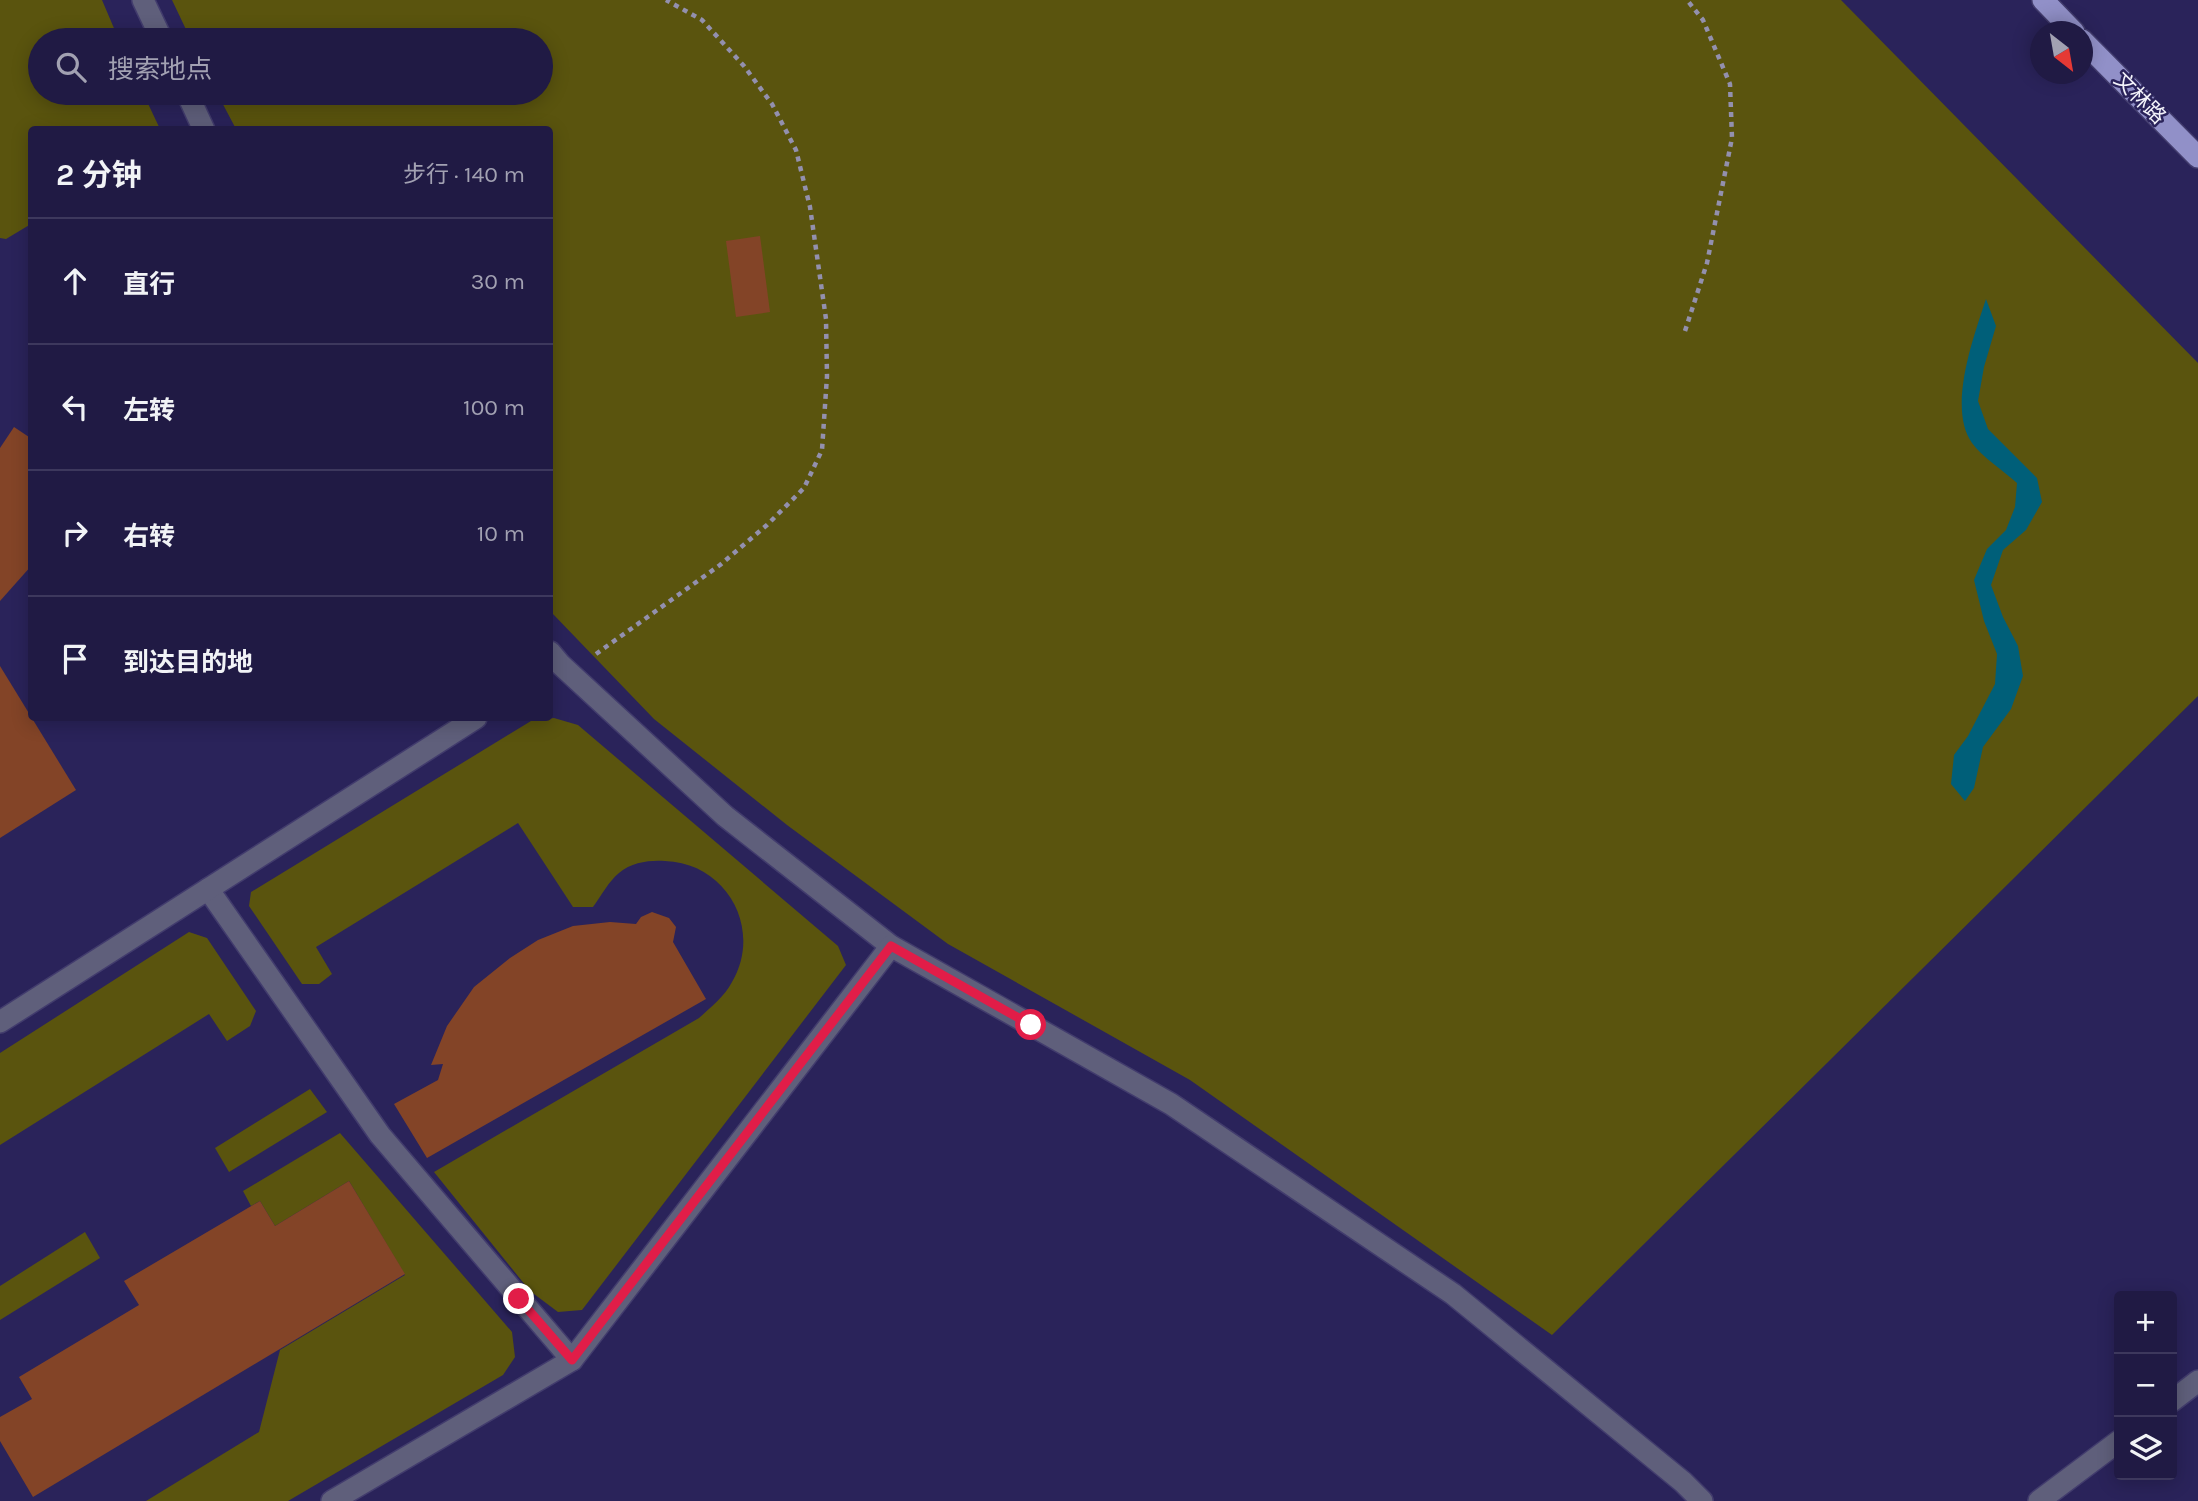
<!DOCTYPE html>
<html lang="zh">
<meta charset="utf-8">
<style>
:root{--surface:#201a44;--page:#28234b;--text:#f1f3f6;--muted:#a2a1b2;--line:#3d385d}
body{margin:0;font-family:Karla,"Noto Sans SC",sans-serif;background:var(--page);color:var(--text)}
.controls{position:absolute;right:21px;bottom:21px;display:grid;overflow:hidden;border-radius:7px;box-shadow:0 4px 18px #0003}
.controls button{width:63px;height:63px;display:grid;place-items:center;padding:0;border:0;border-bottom:2px solid var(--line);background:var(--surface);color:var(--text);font:35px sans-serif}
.compass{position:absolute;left:2030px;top:21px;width:63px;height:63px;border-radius:50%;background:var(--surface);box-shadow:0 4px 18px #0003;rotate:149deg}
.stop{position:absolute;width:21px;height:21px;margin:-16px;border:5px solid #e11d48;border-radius:50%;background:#fff}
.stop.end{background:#e11d48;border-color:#fff;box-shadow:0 2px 7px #0008}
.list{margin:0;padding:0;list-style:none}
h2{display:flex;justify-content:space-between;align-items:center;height:91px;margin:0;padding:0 28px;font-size:30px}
h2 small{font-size:23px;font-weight:400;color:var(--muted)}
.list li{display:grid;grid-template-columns:46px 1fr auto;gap:21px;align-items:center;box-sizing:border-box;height:126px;padding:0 28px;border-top:2px solid var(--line)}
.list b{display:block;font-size:26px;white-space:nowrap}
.list em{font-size:23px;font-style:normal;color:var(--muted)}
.icon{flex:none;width:38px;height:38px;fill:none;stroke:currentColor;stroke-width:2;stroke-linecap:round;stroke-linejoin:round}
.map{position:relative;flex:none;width:2198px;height:1501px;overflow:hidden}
.search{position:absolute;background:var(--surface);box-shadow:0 4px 18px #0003;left:28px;top:28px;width:525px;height:77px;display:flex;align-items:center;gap:18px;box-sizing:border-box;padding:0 24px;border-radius:38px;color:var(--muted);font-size:26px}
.panel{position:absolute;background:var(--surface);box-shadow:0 4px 18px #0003;left:28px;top:126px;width:525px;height:595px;border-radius:7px}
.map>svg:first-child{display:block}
.green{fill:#5a540e}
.water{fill:#005f79}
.building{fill:#834427}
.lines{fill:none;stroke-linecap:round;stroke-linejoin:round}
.minor-casing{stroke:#423c6d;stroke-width:24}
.major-casing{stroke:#423c6d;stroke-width:24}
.path{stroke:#9390ae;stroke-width:4.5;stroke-dasharray:5 5;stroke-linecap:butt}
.minor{stroke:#5f5f7b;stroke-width:21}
.major{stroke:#9190c8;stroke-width:21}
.route{stroke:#e11d48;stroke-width:9}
.labels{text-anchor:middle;stroke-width:5;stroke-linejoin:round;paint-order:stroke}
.street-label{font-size:21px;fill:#f4f4fb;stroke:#2a235a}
</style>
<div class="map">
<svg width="2198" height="1501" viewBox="0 0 2198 1501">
<rect width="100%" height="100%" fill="#2a235a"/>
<g class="green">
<path d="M0,0h102l17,40h-79v53h103l17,36 -128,1 -1,94 -25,15 -6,-1z"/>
<path d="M172,0h1669l357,363v333l-646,639 -362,-255 -242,-136 -161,-119 -133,-106 -102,-106 -2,-3v-480l-314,-1 -19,-36h324v-53h-350z"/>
<path d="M554,718l24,7 260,221 8,19 -264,345 -24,2 -28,-21 -96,-119 265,-154c12,-11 25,-21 33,-36 31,-53 -5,-119 -67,-121 -15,-1 -33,1 -46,12 -10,8 -18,23 -26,34h-20l-55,-84 -202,124 16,27 -13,10h-17l-53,-78 2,-14 280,-171z"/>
<path d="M189,932l18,6 49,73 -6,15 -23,15 -18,-27 -209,131v-92z"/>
<path d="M310,1089l17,23 -98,60 -14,-24z"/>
<path d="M340,1133l172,199 3,25 -12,18 -215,126h-142l113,-69 21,-82 125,-75 -56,-94 -74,45 -15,-25 -9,5 -8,-15z"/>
<path d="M85,1232l15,26 -100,62v-34z"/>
</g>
<path class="water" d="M1986,299l10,27 -12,41 -6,34 10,28 49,49 5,24 -16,28 -23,20 -12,35 12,32 15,29 5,30 -12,33 -28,38 -9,41 -9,13 -14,-17 3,-29 14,-19 27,-52 2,-30 -13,-33 -10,-41 13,-31 19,-19 9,-23 2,-24c-13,-12 -35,-26 -45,-40 -25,-35 2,-107 14,-144z"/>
<g class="building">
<path d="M760,236l10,76 -34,5 -10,-76z"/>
<path d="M14,427l18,12v126l-32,36v-153z"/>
<path d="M0,666l76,124 -76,48z"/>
<path d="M652,912l17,6 7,9 -3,15 33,57 -279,159 -33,-54 44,-24 5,-16 -12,1 16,-39 27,-39 36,-29 28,-18 35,-14 37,-4 26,2 5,-7z"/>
<path d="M349,1181l56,93 -372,223 -33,-56v-24l32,-18 -13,-22 120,-72 -15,-24 136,-80 15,25z"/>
</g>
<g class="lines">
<defs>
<g id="minor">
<path d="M143,0l19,40"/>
<path d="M187,93l17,37"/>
<path d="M550,652l10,12 165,152 166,130 280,158 282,190 230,188 19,19"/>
<path d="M208,889l172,246 192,225"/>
<path d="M0,1022l476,-304"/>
<path d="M2172,1401l26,-20"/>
<path d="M332,1501l240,-141 319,-414"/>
<path d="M2039,1501l80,-60"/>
</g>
<g id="major">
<path d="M2043,0l31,32"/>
<path d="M2082,40l116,117"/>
</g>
</defs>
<use href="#minor" class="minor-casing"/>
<use href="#major" class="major-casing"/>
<g class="path">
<path d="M1685,331l22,-68 25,-125 -2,-54 -27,-64 -16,-20"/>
<path d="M596,654l124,-89 47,-40 37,-37 18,-38 5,-74 -1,-57 -16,-112 -14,-57 -24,-46 -28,-38 -42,-46 -36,-20"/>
</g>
<use href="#minor" class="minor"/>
<use href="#major" class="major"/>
</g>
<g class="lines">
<path class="route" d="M519,1299l53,61 319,-414 140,79"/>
</g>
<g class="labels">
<g class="street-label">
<text transform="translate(2140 98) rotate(45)" y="7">文林路</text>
</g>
</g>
</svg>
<div class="controls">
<button>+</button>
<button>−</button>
<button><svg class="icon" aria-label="layers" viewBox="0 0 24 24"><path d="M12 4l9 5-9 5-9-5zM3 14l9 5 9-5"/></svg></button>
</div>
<svg class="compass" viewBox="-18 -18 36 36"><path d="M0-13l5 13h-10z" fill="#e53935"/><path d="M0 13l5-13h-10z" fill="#a2a1b2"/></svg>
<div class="stop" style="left:1031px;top:1025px"></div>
<div class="stop end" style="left:519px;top:1299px"></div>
<div class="search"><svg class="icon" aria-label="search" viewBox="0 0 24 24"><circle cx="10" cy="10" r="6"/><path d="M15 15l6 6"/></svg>搜索地点</div>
<section class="panel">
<h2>2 分钟<small>步行 · 140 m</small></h2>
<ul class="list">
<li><svg class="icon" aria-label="ahead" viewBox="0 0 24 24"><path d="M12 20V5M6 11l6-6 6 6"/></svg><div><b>直行</b></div><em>30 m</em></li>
<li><svg class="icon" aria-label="left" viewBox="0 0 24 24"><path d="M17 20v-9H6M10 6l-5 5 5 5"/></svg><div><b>左转</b></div><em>100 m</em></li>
<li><svg class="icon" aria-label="right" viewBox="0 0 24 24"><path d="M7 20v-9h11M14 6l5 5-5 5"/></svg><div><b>右转</b></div><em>10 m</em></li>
<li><svg class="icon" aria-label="arrive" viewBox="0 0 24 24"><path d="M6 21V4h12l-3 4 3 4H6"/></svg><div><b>到达目的地</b></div></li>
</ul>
</section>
</div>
